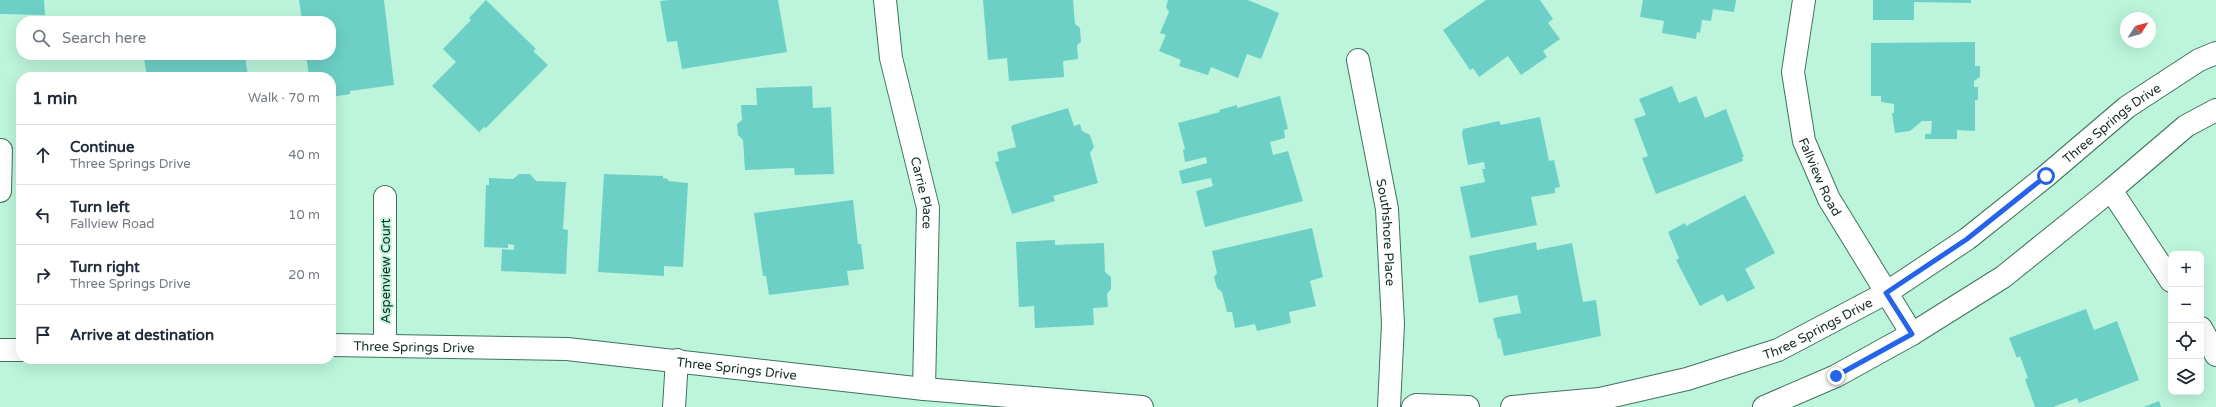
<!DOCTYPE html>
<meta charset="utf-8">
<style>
:root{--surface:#fff;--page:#f6f6f7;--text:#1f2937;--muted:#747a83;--line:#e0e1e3}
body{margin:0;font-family:"Varela Round",sans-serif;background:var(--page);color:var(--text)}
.controls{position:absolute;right:12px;bottom:12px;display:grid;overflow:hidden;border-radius:8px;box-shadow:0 4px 16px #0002}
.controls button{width:36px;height:36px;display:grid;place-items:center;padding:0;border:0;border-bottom:1px solid var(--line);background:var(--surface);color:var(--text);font:20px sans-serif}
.compass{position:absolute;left:2120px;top:12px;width:36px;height:36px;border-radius:50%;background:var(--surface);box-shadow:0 4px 16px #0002;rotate:54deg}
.stop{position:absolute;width:12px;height:12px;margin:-9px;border:3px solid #2563eb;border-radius:50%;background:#fff}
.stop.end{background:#2563eb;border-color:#fff;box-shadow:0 1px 4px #0008}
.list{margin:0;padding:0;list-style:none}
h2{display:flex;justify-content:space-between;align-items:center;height:52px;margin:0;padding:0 16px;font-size:17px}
h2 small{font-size:13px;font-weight:400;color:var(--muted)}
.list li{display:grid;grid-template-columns:26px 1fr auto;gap:12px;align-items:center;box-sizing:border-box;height:60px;padding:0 16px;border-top:1px solid var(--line)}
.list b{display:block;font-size:15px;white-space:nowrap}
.list p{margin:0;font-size:13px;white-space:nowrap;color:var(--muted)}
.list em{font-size:13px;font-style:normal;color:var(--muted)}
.icon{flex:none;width:22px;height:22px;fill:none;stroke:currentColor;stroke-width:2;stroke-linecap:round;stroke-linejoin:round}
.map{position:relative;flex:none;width:2216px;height:407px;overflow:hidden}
.search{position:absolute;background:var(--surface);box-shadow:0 4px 16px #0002;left:16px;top:16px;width:320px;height:44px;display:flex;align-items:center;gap:10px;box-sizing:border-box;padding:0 14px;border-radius:16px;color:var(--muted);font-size:15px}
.panel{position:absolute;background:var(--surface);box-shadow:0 4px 16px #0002;left:16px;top:72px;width:320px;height:292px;border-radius:16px}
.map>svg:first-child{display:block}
.building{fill:#6dd0c6}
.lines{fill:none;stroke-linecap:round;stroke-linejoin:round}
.minor-casing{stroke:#3e735e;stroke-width:24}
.minor{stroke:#fff;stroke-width:22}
.route{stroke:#2563eb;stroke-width:5}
.labels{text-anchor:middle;stroke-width:4;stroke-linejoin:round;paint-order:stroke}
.street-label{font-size:13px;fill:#152c23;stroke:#bcf5dc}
</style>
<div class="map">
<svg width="2216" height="407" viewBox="0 0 2216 407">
<rect width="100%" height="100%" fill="#bcf5dc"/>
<g class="building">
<path d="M0,0h44l1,15 -45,-1z"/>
<path d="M299,0h85l10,85 -44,6v3l-19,3v-20h-22l-3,-22h25v-34h-29z"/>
<path d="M486,0l50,49 -3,2 15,14 -62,63 -2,-1 -5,5 -47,-46 24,-24 -13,-13 28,-29 -2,-2z"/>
<path d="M669,0h109l9,52 -105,17 -5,-28 -10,1 -7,-41z"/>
<path d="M983,0h90l2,24 5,4 1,14 -4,3 1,14 -15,2 1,16 -55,4 -2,-23 -19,2z"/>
<path d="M1168,0h80l31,13 -18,46 -14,-5 -9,24 -27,-11 -3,8 -29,-9 2,-6 -22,-9 7,-16 -6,-2 9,-21 -3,-5z"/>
<path d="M1486,0h54l13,19 -5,4 12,16 -17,12 4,6 -26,18 -13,-19 -29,21 -6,-9 -3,2 -27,-40z"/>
<path d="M1643,0h93l-2,12 -21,-3 -2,12 -9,-1 -2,13 -3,-1 -1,7 -34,-6 2,-12 -24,-4z"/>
<path d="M1873,0h98v3l-57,-1v18h-41z"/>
<path d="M1975,42v24h5v11l-6,4v6h4v13h-3v31l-18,-1v9h-32v-5h6l1,-13h-10l-12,10 -15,2 -3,-20h2v-9l-13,-2v-6h-10v-53z"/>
<path d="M162,55h83l3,22h-101l-3,-19z"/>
<path d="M812,86l1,22 18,-1 3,67 -39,1 -1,-7 -49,2 -2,-30 -5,-5 -1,-11 5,-4 -1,-15h16l-1,-17z"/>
<path d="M1672,86l7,17 17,-7 9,22 21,-9 18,48h-2l1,4 -87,33 -14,-36 6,-2 -14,-37 12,-4 -7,-16z"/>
<path d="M1280,96l8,33 -4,1 1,8 -15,4 3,13 15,-4 15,50 -98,26 -9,-36 17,-5 -2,-8 -29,6 -3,-13 28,-8 -1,-6 -21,5 -2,-12 2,-1 -7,-26 42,-11 -1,-2 18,-5v3z"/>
<path d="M1068,108l6,18 6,-2 2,7 8,4 4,12 -4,6 8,30 -45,13 2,5 -43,13 -17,-52 4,-1 -2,-9 19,-5 -5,-20 2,-2z"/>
<path d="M1540,117l9,44 5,-1 6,27 -5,1v5l-24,4 6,28 -66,13 -11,-51 25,-5 -3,-13h3l-1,-7 -16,3 -6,-31 1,-5 36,-8 2,4z"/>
<path d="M519,174h11l6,7 30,1 -3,47 5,1 -2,44 -65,-3 1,-22 12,1v-5l-6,-1v4l-24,-1 2,-62h3v-7l24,1z"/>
<path d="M604,174l59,2v2l5,1v2l20,2 -5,84 -19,-1v10l-66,-4z"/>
<path d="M1745,195l30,58 -30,16 10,19 -28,14 -4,-8 -23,12 -24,-46 3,-2 -11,-26 17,-9 1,3z"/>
<path d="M853,200l5,44h3l3,25 -17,2 2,14 -80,10 -3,-19h-3l-9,-63z"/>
<path d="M1312,228l11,49 -13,4 6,25 -27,6 2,11 -34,8 -2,-7 -20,4 -3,-16h-5l-5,-20 -5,-4 -3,-11 3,-4 -5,-22z"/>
<path d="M1055,240v5l49,-2 1,29 6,5v12l-4,5 1,13 -15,1 1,17 -59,3 -1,-22 -15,1 -3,-65z"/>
<path d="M1536,242l1,8 35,-7 11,59 13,-2 5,36 -97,20 -4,-18 -2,1 -5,-21 28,-5 -4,-18 -38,8 -10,-47z"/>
<path d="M2086,309l8,21 23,-9 22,59 -60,23 -2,-5 -24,9h-18l-10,-28 3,-1 -8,-22 -3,2 -8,-20z"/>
<path d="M2159,401l2,6h-17z"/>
</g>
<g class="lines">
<defs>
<g id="minor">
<path id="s1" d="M885,0l6,58 37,150 -4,181"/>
<path id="s2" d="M1804,0l-11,72 11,69 25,58 83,135"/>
<path id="s3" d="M1358,60l29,149 6,115 -4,83"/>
<path d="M2111,190l60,91"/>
<path d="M0,191l1,-41"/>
<path d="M385,197v148"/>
<path d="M2201,328l15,27"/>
<path id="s4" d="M331,345l236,4 357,40 218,18"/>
<path d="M0,350h21"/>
<path d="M674,407l3,-47"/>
<path d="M1413,407l3,-2 52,2"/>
<path id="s5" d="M1512,407l88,-8 87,-20 91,-29 108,-57 81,-54 79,-63 81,-69 72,-47 17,-7"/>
<path d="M1764,407l72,-31 76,-42 91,-57 108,-87 75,-64 30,-16"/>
</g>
</defs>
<use href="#minor" class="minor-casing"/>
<use href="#minor" class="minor"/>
</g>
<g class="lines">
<path class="route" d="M1836,376l76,-42 -26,-41 81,-54 79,-63"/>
</g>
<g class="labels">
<g class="street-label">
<text dy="5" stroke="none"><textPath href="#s5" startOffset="678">Three Springs Drive</textPath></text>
<text dy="5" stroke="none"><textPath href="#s2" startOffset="182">Fallview Road</textPath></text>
<text dy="5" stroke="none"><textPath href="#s1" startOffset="197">Carrie Place</textPath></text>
<text dy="5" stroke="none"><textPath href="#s3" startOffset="175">Southshore Place</textPath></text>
<text transform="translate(385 271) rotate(-90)" y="5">Aspenview Court</text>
<text dy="5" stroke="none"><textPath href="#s5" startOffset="318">Three Springs Drive</textPath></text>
<text dy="5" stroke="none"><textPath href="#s4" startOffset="83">Three Springs Drive</textPath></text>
<text dy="5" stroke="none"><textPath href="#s4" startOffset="407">Three Springs Drive</textPath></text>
</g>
</g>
</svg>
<div class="controls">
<button>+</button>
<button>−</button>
<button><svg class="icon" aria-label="locate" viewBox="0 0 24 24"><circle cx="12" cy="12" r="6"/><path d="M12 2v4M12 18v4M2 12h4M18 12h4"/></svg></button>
<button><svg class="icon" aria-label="layers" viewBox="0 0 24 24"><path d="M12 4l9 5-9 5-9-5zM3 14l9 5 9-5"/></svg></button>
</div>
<svg class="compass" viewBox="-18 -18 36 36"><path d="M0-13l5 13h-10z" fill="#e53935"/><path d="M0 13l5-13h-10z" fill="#747a83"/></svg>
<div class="stop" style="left:2046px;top:176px"></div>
<div class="stop end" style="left:1836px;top:376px"></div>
<div class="search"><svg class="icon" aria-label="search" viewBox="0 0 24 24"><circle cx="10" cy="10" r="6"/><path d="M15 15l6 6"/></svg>Search here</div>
<section class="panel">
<h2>1 min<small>Walk · 70 m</small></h2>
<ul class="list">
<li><svg class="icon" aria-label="ahead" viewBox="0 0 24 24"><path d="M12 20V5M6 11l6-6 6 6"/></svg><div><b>Continue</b><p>Three Springs Drive</p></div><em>40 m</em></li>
<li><svg class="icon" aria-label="left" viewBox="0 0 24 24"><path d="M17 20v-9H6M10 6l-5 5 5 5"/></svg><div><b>Turn left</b><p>Fallview Road</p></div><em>10 m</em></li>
<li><svg class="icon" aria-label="right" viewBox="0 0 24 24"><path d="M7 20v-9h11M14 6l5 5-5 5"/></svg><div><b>Turn right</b><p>Three Springs Drive</p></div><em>20 m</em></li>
<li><svg class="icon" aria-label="arrive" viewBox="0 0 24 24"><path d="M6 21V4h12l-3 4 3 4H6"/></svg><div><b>Arrive at destination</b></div></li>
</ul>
</section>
</div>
